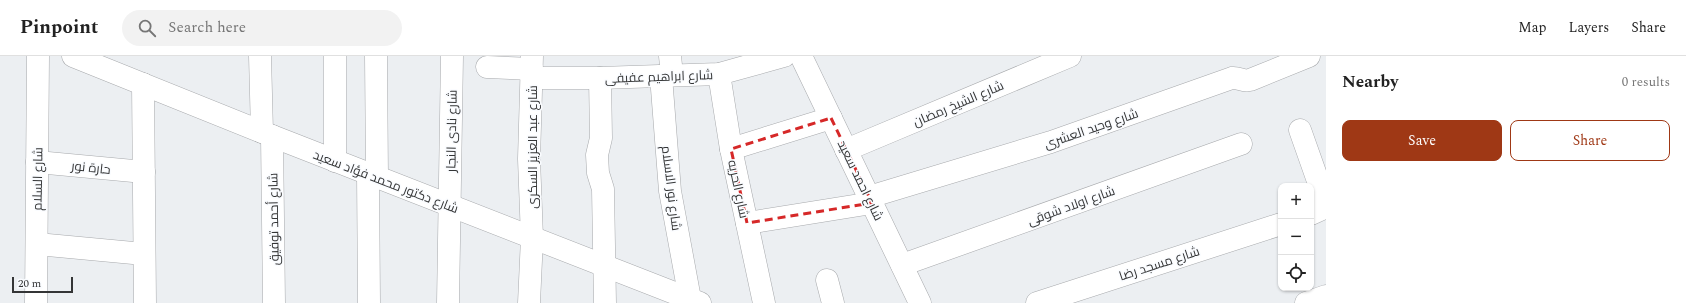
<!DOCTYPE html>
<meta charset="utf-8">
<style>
:root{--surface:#fff;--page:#f2f2f2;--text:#222;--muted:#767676;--line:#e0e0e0;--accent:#9f3815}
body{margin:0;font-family:Spectral,Cairo,serif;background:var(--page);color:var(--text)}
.controls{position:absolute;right:12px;bottom:12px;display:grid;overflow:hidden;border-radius:8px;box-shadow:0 1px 3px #0004}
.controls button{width:36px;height:36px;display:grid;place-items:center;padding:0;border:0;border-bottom:1px solid var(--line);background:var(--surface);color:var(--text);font:20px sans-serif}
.scale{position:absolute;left:12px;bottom:10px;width:61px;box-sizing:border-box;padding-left:4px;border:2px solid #343536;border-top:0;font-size:11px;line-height:14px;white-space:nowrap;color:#343536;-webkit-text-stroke:3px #fafcff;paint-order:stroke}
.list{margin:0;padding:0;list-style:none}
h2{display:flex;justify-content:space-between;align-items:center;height:52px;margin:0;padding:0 16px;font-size:17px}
h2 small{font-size:13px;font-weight:400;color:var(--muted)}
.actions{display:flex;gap:8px;padding:12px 16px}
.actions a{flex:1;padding:9px 0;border:1px solid var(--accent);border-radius:8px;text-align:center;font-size:14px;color:var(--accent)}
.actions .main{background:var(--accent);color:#fff}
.icon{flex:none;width:22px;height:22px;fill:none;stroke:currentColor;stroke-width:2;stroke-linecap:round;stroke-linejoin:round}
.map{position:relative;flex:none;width:1326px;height:247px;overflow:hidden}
header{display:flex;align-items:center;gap:24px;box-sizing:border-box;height:56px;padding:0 20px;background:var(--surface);border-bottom:1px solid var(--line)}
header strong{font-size:19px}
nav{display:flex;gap:22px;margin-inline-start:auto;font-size:14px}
.search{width:280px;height:36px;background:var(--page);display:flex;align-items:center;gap:10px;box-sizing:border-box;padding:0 14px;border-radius:22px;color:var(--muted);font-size:15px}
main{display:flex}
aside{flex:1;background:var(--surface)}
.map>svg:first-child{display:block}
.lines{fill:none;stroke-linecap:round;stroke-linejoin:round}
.minor-casing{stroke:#a7a9ac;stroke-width:23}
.minor{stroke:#fff;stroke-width:22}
.marked{fill:none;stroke:#d62828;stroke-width:3;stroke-dasharray:8 5;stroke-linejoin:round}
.labels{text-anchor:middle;stroke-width:3;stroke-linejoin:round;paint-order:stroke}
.street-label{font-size:13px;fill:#343536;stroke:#fafcff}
</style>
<header>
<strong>Pinpoint</strong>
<div class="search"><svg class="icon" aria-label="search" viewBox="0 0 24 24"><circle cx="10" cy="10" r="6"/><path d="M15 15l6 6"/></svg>Search here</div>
<nav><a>Map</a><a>Layers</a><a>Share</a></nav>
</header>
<main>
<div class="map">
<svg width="1326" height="247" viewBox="0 0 1326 247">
<rect width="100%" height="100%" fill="#eceff2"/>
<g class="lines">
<defs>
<g id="minor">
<path d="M73,0l199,80 428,167"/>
<path d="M260,0l2,76"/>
<path d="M335,0v105"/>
<path d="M376,0l1,121"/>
<path d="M670,0l2,19"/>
<path d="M801,0l119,247"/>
<path d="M487,11l45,2"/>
<path d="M719,18l12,75 33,154"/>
<path d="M661,20l9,115 20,108"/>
<path d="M532,22h68l119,-4 65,-18"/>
<path d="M600,22l1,60 -4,17 1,18 5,16 2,114"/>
<path d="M143,28l2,219"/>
<path d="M1300,74l24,68 -2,11 -11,5"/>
<path d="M272,80l2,167"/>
<path d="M731,93l100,-31"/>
<path d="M846,94l224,-94"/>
<path d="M37,106l107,10"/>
<path d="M368,117l1,130"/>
<path d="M869,141l182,-55 181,-64c7,-1 11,4 18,2l59,-24"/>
<path d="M747,167l125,-20"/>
<path d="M37,188l107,10"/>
<path d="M902,209l339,-121"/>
<path d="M827,224l6,23"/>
<path d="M36,247l2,-247"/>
<path d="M448,247l4,-247"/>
<path d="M529,247l3,-65 -3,-79 3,-103"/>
<path d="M1037,247l244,-79"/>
<path d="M1306,247l20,-7"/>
</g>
</defs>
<use href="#minor" class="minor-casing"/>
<use href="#minor" class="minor"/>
</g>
<path class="marked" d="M831,62l41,85 -125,20 -16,-74z"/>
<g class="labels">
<g class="street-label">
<text transform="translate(659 20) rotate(-2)" y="5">شارع ابراهيم عفيفى</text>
<text transform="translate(958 47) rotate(-23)" y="5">شارع الشيخ رمضان</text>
<text transform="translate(1091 72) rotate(-19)" y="5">شارع وحيد العشرى</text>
<text transform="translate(451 75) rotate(-89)" y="5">شارع نادى النجار</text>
<text transform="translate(532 91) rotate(-90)" y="5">شارع عبد العزيز السكرى</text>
<text transform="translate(91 111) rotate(6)" y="5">حارة نور</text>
<text transform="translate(37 123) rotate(-89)" y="5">شارع السلام</text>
<text transform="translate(861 124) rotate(64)" y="5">شارع احمد سعيد</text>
<text transform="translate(386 125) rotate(21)" y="5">شارع دكتور محمد فؤاد سعيد</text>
<text transform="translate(672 132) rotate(83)" y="5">شارع نور الاسلام</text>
<text transform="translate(739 133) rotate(78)" y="5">شارع الحريه</text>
<text transform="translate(1071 149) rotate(-20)" y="5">شارع اولاد شوقى</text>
<text transform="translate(273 163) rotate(-91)" y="5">شارع أحمد توفيق</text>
<text transform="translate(1159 207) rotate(-18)" y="5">شارع مسجد رضا</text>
</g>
</g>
</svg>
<div class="controls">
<button>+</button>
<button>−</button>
<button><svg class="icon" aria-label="locate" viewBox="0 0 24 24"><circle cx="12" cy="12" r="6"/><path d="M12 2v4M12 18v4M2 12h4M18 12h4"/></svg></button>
</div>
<div class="scale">20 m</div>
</div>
<aside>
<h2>Nearby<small>0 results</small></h2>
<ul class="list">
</ul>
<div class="actions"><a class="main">Save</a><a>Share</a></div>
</aside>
</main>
